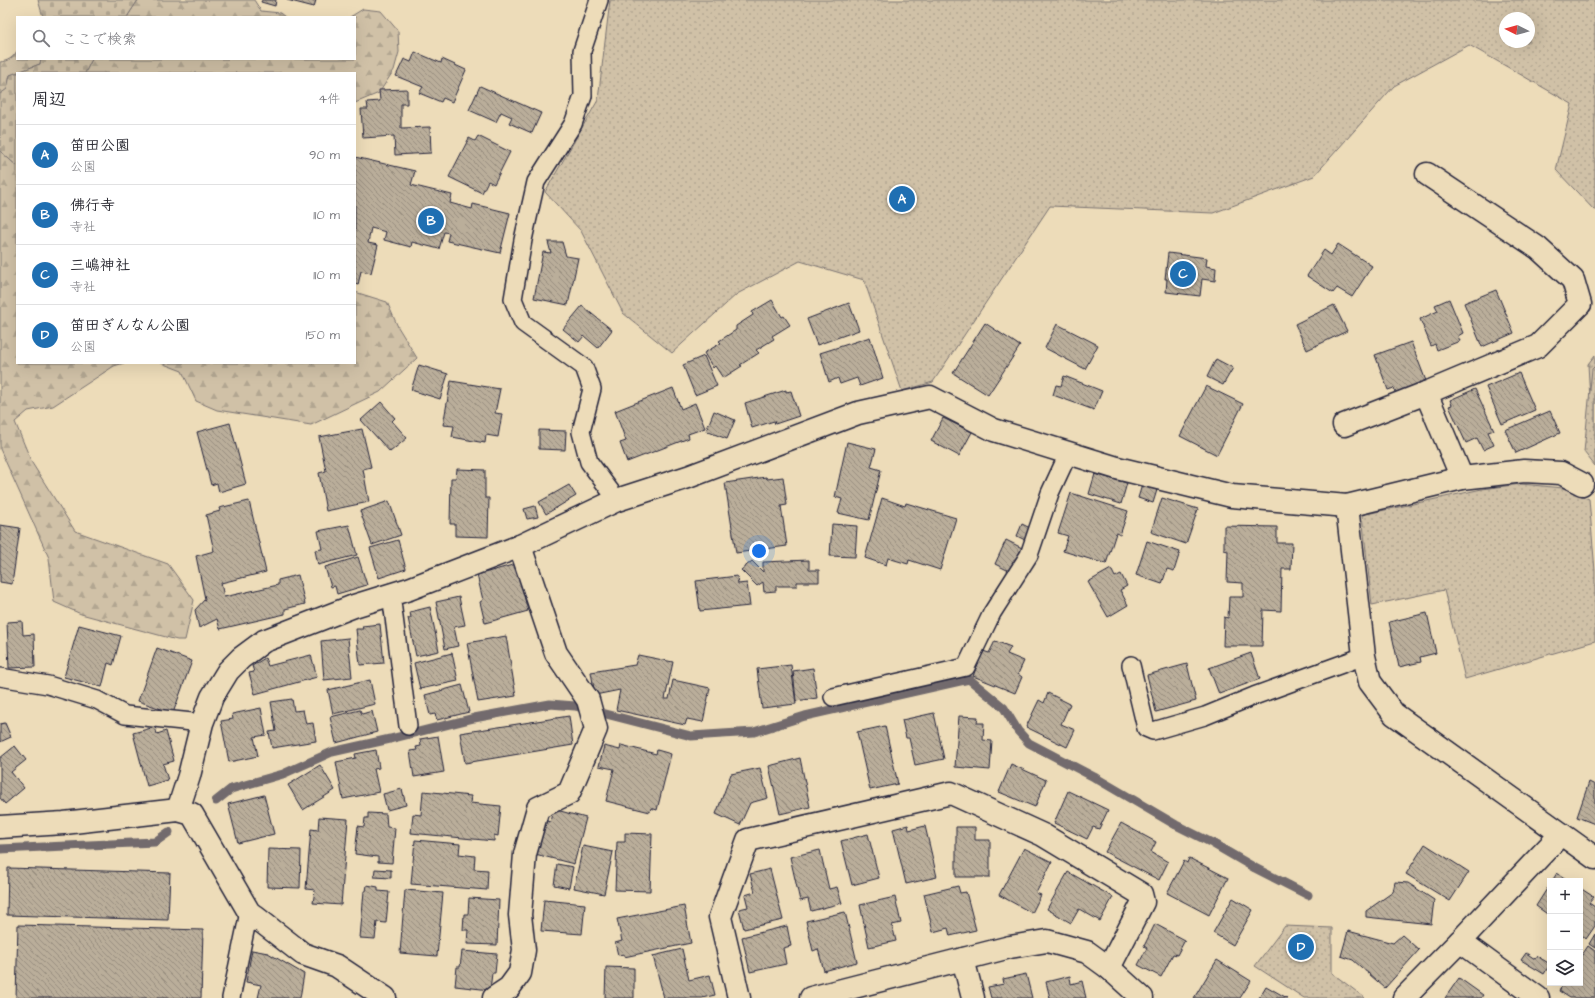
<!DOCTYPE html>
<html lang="ja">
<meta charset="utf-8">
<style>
:root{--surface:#fff;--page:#f7f7f7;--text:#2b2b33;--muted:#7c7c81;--line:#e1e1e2;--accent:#1f6fb2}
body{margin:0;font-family:"Architects Daughter","Klee One",sans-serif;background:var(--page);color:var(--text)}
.controls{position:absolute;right:12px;bottom:12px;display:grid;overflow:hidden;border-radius:0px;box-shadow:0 4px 16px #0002}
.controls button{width:36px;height:36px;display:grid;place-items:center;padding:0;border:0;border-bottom:1px solid var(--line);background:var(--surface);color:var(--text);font:20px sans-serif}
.compass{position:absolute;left:1499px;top:12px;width:36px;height:36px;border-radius:50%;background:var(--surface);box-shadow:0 4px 16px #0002;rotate:276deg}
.you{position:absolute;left:759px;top:551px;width:14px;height:14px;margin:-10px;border:3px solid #fff;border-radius:50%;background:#1a73e8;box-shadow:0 0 0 6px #1a73e833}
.badge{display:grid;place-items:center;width:26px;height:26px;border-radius:50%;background:var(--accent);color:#fff;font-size:13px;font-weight:700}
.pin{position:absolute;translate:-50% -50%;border:2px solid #fff;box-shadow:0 1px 4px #0006}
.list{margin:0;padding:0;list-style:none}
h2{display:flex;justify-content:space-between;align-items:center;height:52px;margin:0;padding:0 16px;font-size:17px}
h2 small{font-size:13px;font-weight:400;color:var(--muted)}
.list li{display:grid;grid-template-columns:26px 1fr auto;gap:12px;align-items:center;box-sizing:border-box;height:60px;padding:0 16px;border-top:1px solid var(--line)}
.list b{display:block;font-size:15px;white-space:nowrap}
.list p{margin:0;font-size:13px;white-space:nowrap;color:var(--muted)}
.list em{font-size:13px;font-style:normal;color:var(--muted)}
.icon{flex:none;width:22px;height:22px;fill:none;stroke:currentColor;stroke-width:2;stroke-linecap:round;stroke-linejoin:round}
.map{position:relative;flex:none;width:1595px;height:998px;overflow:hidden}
.search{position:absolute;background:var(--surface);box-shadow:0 4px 16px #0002;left:16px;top:16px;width:340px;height:44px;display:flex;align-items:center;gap:10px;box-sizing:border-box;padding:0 14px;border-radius:0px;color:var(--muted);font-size:15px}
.panel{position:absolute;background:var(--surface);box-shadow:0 4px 16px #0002;left:16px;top:72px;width:340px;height:292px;border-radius:0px}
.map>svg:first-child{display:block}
.forest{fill:url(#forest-firs);stroke:#797271}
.cemetery{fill:url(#cemetery-stones);stroke:#797271}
.park{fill:url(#park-dots);stroke:#797271;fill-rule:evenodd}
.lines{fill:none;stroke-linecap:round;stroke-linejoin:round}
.stream{stroke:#726b6d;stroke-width:9}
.building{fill:url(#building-back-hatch);stroke:#22223b}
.service-casing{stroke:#22223b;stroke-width:20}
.minor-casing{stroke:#22223b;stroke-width:25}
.tertiary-casing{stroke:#22223b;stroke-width:25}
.service{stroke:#eddcb9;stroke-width:17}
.minor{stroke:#eddcb9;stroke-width:22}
.tertiary{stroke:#eddcb9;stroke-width:22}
</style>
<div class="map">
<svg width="1595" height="998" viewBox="0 0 1595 998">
<defs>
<pattern id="forest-firs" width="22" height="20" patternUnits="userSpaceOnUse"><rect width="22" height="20" fill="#d0c1a7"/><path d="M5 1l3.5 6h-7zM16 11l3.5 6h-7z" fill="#b2a691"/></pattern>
<pattern id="cemetery-stones" width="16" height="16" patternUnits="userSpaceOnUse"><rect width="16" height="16" fill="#d0c1a7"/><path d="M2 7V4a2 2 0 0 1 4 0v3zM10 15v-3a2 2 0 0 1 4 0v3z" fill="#b2a691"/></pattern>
<pattern id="park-dots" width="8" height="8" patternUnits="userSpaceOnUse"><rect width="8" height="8" fill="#d0c1a7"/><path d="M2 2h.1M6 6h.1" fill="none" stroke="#b2a691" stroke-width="1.8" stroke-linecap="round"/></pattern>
<pattern id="building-back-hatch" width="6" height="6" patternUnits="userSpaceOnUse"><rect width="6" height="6" fill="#baae9a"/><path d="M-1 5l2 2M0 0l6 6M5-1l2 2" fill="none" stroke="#978d7f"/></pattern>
</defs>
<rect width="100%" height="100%" fill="#eddcb9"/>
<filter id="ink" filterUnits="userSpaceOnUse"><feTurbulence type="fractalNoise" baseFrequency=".025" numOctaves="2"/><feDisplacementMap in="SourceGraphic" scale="8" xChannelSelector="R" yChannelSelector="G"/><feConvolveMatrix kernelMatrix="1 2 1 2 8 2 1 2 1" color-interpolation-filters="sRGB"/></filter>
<g filter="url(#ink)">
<g class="forest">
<path d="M138,0h116l7,11 19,2 5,4h-158z"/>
<path d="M363,9l18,2 17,20 1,21 -5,18 -15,23 -24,10v-30h-270l7,-14h263v-42h-5z"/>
<path d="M17,51v8h24l-1,5 -30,11 -3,15 -7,4v-32c8,-1 13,-4 17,-11z"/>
<path d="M0,151l17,15v197h107l-10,3 -61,40 -25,5 -13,11 17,41 43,68 93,33 26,36 -9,40h-8l-96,-26 -27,-12 -5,-44 -49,-109z"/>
<path d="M355,292l32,10 11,25 19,31 -37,34 -69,33 -94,-15 -21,-9 -14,-30 -21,-8h194z"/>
<path d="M1595,355v100l-2,-1 -5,-90z"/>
</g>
<g class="cemetery">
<path d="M38,0h100l-11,17h-84z"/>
<path d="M41,59h51l-7,14h-68v93l-17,-15v-57l7,-5 3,-14 30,-11z"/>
</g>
<g class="park">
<path d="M610,0h985v211l-39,-41 16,-66 -103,-59 -75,41 -80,90 -101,37 -163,-7 -117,176 -31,9 -38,-111 -64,-19 -63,33 -65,59 -49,-40 -42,-82 -36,-39 53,-92zM1505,18h24v24h-24z"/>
<path d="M1595,366v100l-11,-14 8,-83z"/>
<path d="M1521,484l42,4 26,11 6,72v70l-130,38 -21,-89 -72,15 -10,-90 120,-26z"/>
<path d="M1285,926l47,2v45l33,25h-61l-49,-32z"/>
</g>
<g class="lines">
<g class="stream">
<path d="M216,801l15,-12 52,-15 49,-22 58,-13 84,-21 76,-14 25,2 116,30 63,-4 51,-16 164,-37 35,29 14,23 11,12 65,34 82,48 36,18 43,25 53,27"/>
<path d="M0,849l155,-7 14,-10"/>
</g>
</g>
<g class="building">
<path d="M262,0h14l-1,6 -14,-4z"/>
<path d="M287,0h29l-2,7z"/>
<path d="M415,52l26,11 1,-4 24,11 -14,32 -9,-4 -2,4 -22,-9 4,-6 -27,-11 8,-17 7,3z"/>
<path d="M480,86l61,27 -9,20 -23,-10 3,-6 -11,-5 -5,10 -27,-12z"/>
<path d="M407,89v15h-6v24l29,-1 1,26 -36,2 -1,-19 -31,2 -2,-29h7l-1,-7 13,-1 -1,-11z"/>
<path d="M478,136l32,16 -16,32 -6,-3 -6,12 -33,-16 20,-39 6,3z"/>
<path d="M355,157l60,14 -4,14 41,10 -2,8 22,6 1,-5 37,9 -10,40 -53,-12 2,-8 -5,-1 -5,17 -27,-7 -1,5 -27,-7 2,-8 -15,-4 -3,15 10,2 -7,28 -10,-2 -3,14 -3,-1z"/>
<path d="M548,242h14l4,14 12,2 -10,47 -34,-7 9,-46 8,1z"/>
<path d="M1338,244l34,22 -20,31 -15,-9 -4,5 -26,-17 17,-26 7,5z"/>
<path d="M1168,253l39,5 -1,8 10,2 -1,13 -13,-2 -2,17 -34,-4 1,-13h-2z"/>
<path d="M1496,290l18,43 -32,14 -18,-44z"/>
<path d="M1449,299l14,34 -5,3 2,5 -23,9 -2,-6 -4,2 -11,-27 18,-8 -3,-6z"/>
<path d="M772,300l10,17 2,-1 6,9 -18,11 2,3 -18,11 3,3 -19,12 2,1 -19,12 -8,-12 -2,2 -9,-15 17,-10 -2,-2 17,-11v-4l17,-11 -1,-3z"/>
<path d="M849,303l10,27 -42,15 -10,-26z"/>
<path d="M1334,305l13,26 -40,19 -12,-26z"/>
<path d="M582,306l30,24 -14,18 -14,-12 -5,6 -16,-13z"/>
<path d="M985,323l35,23 -32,49 -35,-22z"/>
<path d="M1057,324l41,21 -13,24 -40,-21z"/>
<path d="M870,337l13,41 -23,8 -3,-8 -17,6 -2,-6 -9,4 -9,-29z"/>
<path d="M1411,342l15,39 -31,12 -1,-5 -6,2 -13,-35z"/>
<path d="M704,356l13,30 -22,9 -12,-30z"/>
<path d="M1216,359l17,9 -10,17 -16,-8z"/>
<path d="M419,365l29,9 -8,25 -29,-9z"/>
<path d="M1519,373l16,37 -33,14 -16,-37z"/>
<path d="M1064,376l38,15 -8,19 -41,-15 3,-10 5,1z"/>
<path d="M451,381l49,8 -5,24 7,1 -4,23 -12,-2 -1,8 -33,-6 2,-11 -11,-1z"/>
<path d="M1206,386l37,18 -26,51 -37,-19z"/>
<path d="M673,388l8,21 14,-6 10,25 -17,6 1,4 -62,24 -7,-19 6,-2 -11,-30z"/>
<path d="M1475,389l19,41 -6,2 6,13 -11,5 -6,-12 -11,5 -17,-37 3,-1 -2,-5z"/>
<path d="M786,390v2l5,-1 8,25 -24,8 -1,-3 -22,7 -7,-25z"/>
<path d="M381,402l14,16 -3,3 15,17 -17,14 -29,-32z"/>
<path d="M714,411l21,9 -8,19 -21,-8z"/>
<path d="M1550,411l10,22 -44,20 -11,-23z"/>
<path d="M943,418l29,14 -13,24 -28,-15z"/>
<path d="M230,423l16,61 -27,8 -2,-9 -6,2 -14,-53z"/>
<path d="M362,429l9,38 -8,2 6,33 -43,9 -7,-38 7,-2 -7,-34z"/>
<path d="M539,430l27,1 -1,19 -26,-1z"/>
<path d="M847,442l29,7 -5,18 10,3 -12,50 -31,-7 4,-14 -7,-2z"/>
<path d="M457,469l28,1v28h4l-1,39 -33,-1v-12h-5l1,-46h5z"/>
<path d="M1095,474l32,9 -6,21 -32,-10z"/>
<path d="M766,477l1,2 16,-2 4,28 -6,1 6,40 -51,7 -11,-70z"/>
<path d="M569,485l7,11 -30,18 -7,-12z"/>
<path d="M1142,485l15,5 -4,13 -15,-5z"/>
<path d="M1071,493l57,18 -8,24 -4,-2 -10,31 -43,-13 5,-15 -10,-3z"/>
<path d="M882,498l23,8 1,-3 50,15 -16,52 -31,-10 -1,4 -20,-6 -2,7 -21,-7z"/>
<path d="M1162,498l36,11 -12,35 -35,-12z"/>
<path d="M249,501l17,71 -45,11 3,14 54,-12v-5l20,-5 7,29 -20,5v5l-65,15 -3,-10 -18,9 -4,-18 10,-11 -9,-43 18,-5 -8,-36 14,-4 -1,-3z"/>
<path d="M389,501l12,34 -29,10 -12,-34z"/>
<path d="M535,506l3,11 -11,2 -3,-10z"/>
<path d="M832,524l25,2 -2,31 -25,-1z"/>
<path d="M1022,524l8,4 -5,12 -8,-4z"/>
<path d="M0,525l20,3 -8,56 -12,-2z"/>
<path d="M349,525l8,30 -39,10 -3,-15 7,-1 -4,-18z"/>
<path d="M1224,526l53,1v16h15l-1,26h-9l-1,42 -18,-1 -1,36h-39l1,-29 4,1 1,-21h14v-14l-16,-1 1,-31 -4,-1z"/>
<path d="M398,540l8,29 -27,9 -9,-30z"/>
<path d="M1006,540l16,8 -11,24 -16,-8z"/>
<path d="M1147,541l33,11 -6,19 -7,-2 -5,15 -26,-9z"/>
<path d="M358,557l9,28 -30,9 -2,-8 -4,1 -6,-20z"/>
<path d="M809,560v10h10v12h-22v4h-21v5l-12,1 -1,-10 -6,4 -16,-16 11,-9 11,11v-10z"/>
<path d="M516,564l12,47 -43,12 -5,-21 3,-2 -6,-25z"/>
<path d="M1111,569l4,8 6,-3 6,12 -7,4 8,15 -20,12 -20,-35z"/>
<path d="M737,576l1,8 9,-1 3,23 -50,5 -4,-30z"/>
<path d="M459,597l6,28 -11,2 4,19 -13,3 -9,-47z"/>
<path d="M430,607l9,44 -23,5 -8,-38h3l-1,-6z"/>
<path d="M1427,613l9,40 -16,4 1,5 -22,5 -10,-45z"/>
<path d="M22,621l1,14 11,-1 1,33 -26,1 -2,-46z"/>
<path d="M380,624l4,39 -24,2 -4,-36h7l-1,-3z"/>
<path d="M79,625l42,11 -8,29 -5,-2 -6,24 -38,-10z"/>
<path d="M506,636l10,60 -38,6 -11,-59z"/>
<path d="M348,638l4,39 -28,3 -3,-39z"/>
<path d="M995,641l16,6 -4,7 17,7 -6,13 4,3 -7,16 -42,-17 10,-25 6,2z"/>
<path d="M157,648l35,13 -19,52 -35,-12z"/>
<path d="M452,653l6,28 -38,8 -6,-26z"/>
<path d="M1251,653l9,26 -41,15 -10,-26z"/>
<path d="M311,655l6,22 -62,17 -6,-21 5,-1 -2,-6 13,-8 3,8z"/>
<path d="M638,655l35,7 -8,37h4l4,-19 37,8 -7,34 -16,-3 -2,6 -69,-15 4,-20 -25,5 -4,-23 44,-7z"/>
<path d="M1187,664l9,37 -40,11 -9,-37z"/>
<path d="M791,665l5,39 -34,4 -5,-39z"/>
<path d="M813,668l4,30 -21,3 -3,-30z"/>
<path d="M370,680l5,24 -42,10 -5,-24z"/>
<path d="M462,685l7,27 -32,8 -2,-6 -5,1 -5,-20z"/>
<path d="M1048,693l22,11 -9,20 14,6 -8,17 -41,-20 13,-27 5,3z"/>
<path d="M292,699l2,12 9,-1 3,14 7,-1 3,18 -44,7 -3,-16 7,-1 -5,-29z"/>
<path d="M261,708l5,27 -12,2 4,19 -29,6 -8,-41 12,-2 -1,-5z"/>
<path d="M360,710l2,4 10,-3 5,21 -41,11 -6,-26z"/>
<path d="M934,713l10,46 -29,6 -6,-27h-3l-4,-18z"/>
<path d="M569,716l4,29 -108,18 -5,-30z"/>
<path d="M959,716l19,1 -1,6h7l-1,17 9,1 -2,29 -35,-3z"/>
<path d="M5,723l6,14 -11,5v-18z"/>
<path d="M885,726l13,58 -28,6 -13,-58z"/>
<path d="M155,727l2,7 9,-3 8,30 -11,3 5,16 -21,6 -14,-53z"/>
<path d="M438,736l6,36 -30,5 -4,-26 7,-1 -1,-3 5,-1 -1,-7z"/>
<path d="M621,745l35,9 1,-4 14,4 -14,56 -6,-2 -1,4 -44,-11 8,-32 -15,-3 5,-20 16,4z"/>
<path d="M15,746l11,14 -15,12 13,16 -19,16 -5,-6v-40z"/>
<path d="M376,750l3,18 -5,1 5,23 -36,7 -7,-37 20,-4 -1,-4z"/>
<path d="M800,758l10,49 -30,7 -11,-48z"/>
<path d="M1011,764l35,16 -11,27 -36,-15z"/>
<path d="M320,765l15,25 -32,20 -15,-25z"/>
<path d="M760,768l8,30 -18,5 -10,22 -24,-11 15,-40z"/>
<path d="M1589,782l6,3v39l-18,-7z"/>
<path d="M402,789l4,16 -19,5 -4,-16z"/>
<path d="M423,791l48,5 -1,7 31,3 -3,30 -4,-1v6l-83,-8 2,-19 8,1z"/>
<path d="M1068,791l40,19 -9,19 -6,-2 -6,12 -33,-16z"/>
<path d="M264,795l10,39 -36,9 -10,-39z"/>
<path d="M553,809l33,9 -12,46 -39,-10 9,-34 6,2z"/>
<path d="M368,813l18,1 1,13 8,1 -3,35 -14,-1v-5l-23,-3 3,-28 6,1 1,-9h3z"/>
<path d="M319,817l29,2 -7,86 -28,-2 2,-13 -9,-1 5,-60 7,1z"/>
<path d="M1121,823l35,19 -5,10 17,10 -9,18 -54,-28z"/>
<path d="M908,825l1,5 16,-4 12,51 -31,7 -13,-55z"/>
<path d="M956,827h19v13h15v37h-34z"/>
<path d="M625,833l27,1 -2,57 -35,-1 2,-48h8z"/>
<path d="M868,834l11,44 -27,7 -11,-44z"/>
<path d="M415,840l45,4 -1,10 16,2 -1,13 14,1 -1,20 -76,-6z"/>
<path d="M1425,844l44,28 -19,29 -44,-27z"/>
<path d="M583,846l30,6 -9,42 -30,-6z"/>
<path d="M1024,848l28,14 -16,31 5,2 -9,18 -33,-18z"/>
<path d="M268,849l33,1 -1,38 -33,-1z"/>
<path d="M820,850l9,39 8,-2 5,16 -31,8 -3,-12 -8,2 -10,-44z"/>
<path d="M1189,858l39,20 -19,37 -42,-22 17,-32 3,2z"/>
<path d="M557,864l16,3 -4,21 -15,-3z"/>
<path d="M8,868l162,5 -2,47 -161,-5z"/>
<path d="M375,869l16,1v8l-17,-1z"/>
<path d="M770,869l13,51 -39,9 -5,-20 9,-2 -3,-12 10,-3 -5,-18z"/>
<path d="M1068,872l45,25 -13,24 -21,-12 -8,14 -24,-14z"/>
<path d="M1557,873l12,8h-17z"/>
<path d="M1395,882l13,1 26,17 -3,24 -65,-7v-6l27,-19z"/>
<path d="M1550,884v32l-14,-10z"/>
<path d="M367,885l11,2v4l11,1 -3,31 -9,-1 -2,17 -15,-1 4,-47h2z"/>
<path d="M958,886l2,7 6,-1 10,38 -26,6 -2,-8 -15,4 -9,-38z"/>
<path d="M1580,888l14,9 -5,6 6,4v19l-9,13 -6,-4z"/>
<path d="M405,890l38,3 -6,63 -37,-3z"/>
<path d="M895,897l6,26 -9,2 4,16 -27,6 -9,-42z"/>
<path d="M469,898l30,2 -2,45 -30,-1 1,-14h-5l1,-16h4z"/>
<path d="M1233,898l20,12 -20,35 -20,-12z"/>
<path d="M544,900l41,4 -3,30 -41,-3z"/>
<path d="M684,906l7,37 -67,14v-3l-6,1 -3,-12 7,-2 -5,-22z"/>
<path d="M845,912l12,50 -33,9 -6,-22 -5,2 -7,-30z"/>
<path d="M1155,924l30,16 -8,15 -4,-1 -12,23 -23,-12 9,-17 -3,-2z"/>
<path d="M18,925l185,5 -2,68h-185z"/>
<path d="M787,926l4,20 -8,2 3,16 -36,8 -8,-35z"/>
<path d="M1348,931l45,12 9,-8 17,15 -34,38 -32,-28 -12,-4z"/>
<path d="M1595,934v14l-6,-4z"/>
<path d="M1588,946l7,5v47h-25l-11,-7 5,-8h16v-25z"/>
<path d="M682,949l7,31 21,-5 5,20 -13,3h-38l-11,-42z"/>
<path d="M252,950l16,3 36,21 -4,24h-42l3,-13 -15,-3z"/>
<path d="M462,951l35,3 -2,19h-3l-2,17 -35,-4 2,-19h3z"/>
<path d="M1526,953l9,6 2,-3 13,8 -6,10 -23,-14z"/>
<path d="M1217,960l34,21 -11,17h-46z"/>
<path d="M606,967l28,1v30h-29z"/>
<path d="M1026,974l6,24h-41l-3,-11 16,-3 -1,-5z"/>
<path d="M1070,976l1,8 11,-3 4,17h-36l-4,-16z"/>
<path d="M1459,978l24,17 -2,3h-36z"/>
<path d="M1266,986l21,12h-28z"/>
</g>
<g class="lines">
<defs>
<g id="service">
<path d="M599,0l-17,51 1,45 -10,28 -37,58 -13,58 -10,59 10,24 61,44 8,22 -11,43 8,30 28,38"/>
<path d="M391,594l17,132"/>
<path d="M1131,665l15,63 7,3 52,-15 49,-20 110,-40"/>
<path d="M0,677l48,8 49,15 28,15 77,8"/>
<path d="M833,697l133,-30 26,-54 37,-58 21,-62 19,-41"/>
<path d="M231,998l18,-86"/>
</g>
<g id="minor">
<path d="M1426,393l36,85"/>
<path d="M1344,425l82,-32 112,-47 42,-42 -7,-24 -35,-32 -111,-74"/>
<path d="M1347,506l17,150 6,26 24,32 201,144"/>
<path d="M178,810l11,-34 13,-53 10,-26 16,-26 13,-13 23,-17 90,-35 55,-17 111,-43 97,-46 71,-23 170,-64 72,-16 64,33 123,38 115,28 115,10 115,-28 62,-7 37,2 21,11"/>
<path d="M1460,941l78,57"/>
<path d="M963,959l10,39"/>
<path d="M494,998l15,-10 11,-15 4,-23 -4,-35 5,-61 13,-46 31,-15 27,-64 -8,-29 -32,-47 -36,-107"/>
<path d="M739,998l-19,-81 28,-77 203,-47 92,42 98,59 2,8 -34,66"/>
</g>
<g id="tertiary">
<path d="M0,827l64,-4 114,-13 14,4 57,98 54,42 34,12 48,32"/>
<path d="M811,998l199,-51 37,-6 40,11 22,16 33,30"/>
<path d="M1404,998l56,-57 101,-107"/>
</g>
</defs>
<use href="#service" class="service-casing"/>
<use href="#minor" class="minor-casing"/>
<use href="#tertiary" class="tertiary-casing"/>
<use href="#service" class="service"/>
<use href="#minor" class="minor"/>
<use href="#tertiary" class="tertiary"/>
</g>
</g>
</svg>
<div class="controls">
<button>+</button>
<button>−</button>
<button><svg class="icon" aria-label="layers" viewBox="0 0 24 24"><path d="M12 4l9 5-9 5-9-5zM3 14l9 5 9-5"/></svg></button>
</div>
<svg class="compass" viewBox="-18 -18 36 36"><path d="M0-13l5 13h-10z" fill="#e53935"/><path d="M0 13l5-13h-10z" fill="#7c7c81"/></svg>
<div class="you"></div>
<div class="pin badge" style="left:902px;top:199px">A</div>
<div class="pin badge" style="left:431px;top:221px">B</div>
<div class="pin badge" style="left:1183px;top:274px">C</div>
<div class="pin badge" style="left:1301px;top:947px">D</div>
<div class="search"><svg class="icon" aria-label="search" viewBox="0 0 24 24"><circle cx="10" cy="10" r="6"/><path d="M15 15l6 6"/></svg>ここで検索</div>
<section class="panel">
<h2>周辺<small>4件</small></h2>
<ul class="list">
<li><span class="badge">A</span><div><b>笛田公園</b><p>公園</p></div><em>90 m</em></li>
<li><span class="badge">B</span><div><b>佛行寺</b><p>寺社</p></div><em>110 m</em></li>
<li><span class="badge">C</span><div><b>三嶋神社</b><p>寺社</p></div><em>110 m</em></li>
<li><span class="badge">D</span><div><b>笛田ぎんなん公園</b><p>公園</p></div><em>150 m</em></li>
</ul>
</section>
</div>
